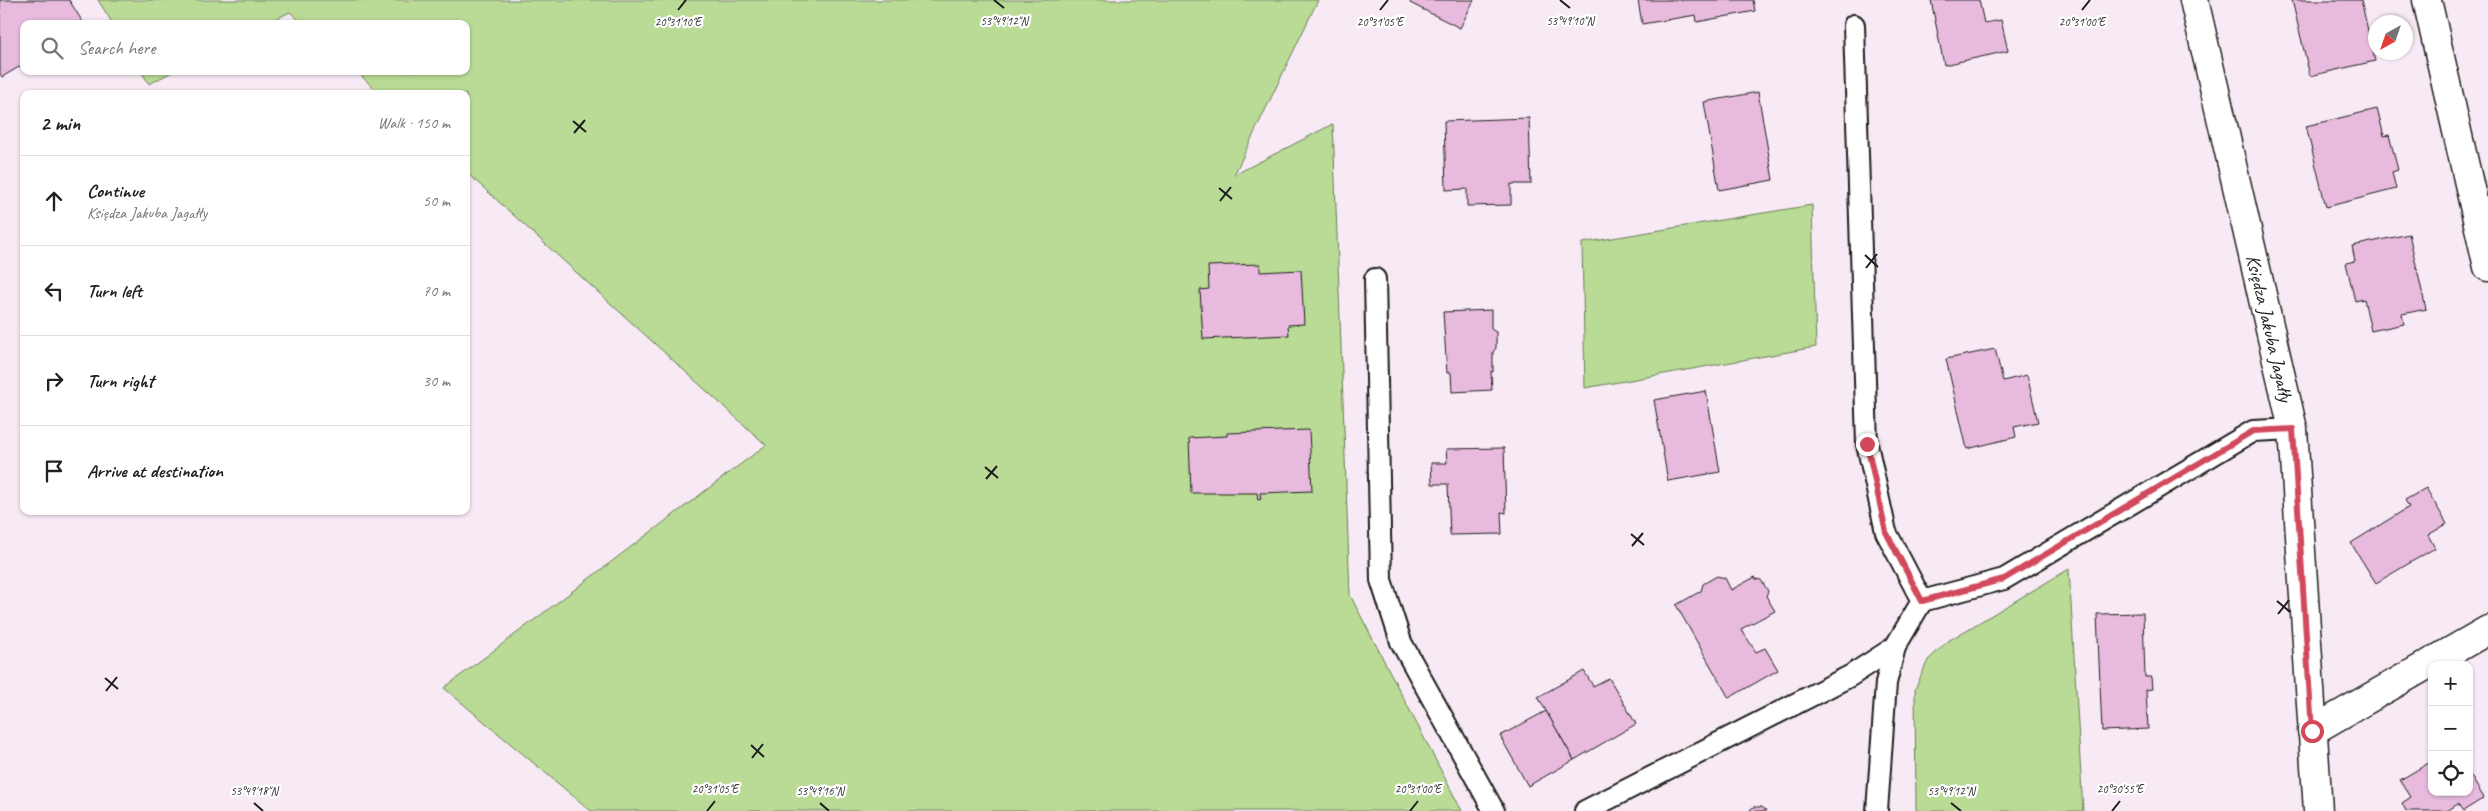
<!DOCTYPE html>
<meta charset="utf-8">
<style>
:root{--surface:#fff;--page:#f2f2f2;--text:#202124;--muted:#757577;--line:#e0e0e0}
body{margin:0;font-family:Caveat,sans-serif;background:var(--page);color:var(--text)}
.controls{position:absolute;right:15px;bottom:15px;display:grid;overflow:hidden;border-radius:10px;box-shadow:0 1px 4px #0004}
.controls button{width:45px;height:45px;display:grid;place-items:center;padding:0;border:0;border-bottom:1px solid var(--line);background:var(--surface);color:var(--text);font:25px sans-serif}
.compass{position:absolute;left:2368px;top:15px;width:45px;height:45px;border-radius:50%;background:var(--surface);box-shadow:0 1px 4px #0004;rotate:220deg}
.stop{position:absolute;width:15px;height:15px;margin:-11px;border:4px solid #d1495b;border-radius:50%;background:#fff}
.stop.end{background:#d1495b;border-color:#fff;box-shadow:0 1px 5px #0008}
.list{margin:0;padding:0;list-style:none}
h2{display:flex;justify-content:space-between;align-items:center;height:65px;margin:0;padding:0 20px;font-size:21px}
h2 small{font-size:16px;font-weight:400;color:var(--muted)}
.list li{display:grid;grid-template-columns:32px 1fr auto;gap:15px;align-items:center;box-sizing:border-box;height:90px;padding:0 20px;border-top:1px solid var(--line)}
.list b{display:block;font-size:19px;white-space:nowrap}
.list p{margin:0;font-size:16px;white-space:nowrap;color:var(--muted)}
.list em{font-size:16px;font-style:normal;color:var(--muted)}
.icon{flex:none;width:28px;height:28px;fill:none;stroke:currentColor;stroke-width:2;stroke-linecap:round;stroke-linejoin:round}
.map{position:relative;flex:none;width:2488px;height:811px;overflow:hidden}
.search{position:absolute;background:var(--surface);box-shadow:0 1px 4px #0004;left:20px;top:20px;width:450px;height:55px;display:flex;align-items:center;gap:12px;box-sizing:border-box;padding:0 18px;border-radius:10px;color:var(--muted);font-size:19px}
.panel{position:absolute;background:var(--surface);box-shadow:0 1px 4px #0004;left:20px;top:90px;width:450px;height:425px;border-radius:10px}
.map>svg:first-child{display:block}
.green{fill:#b9db95;stroke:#6a7c58}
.building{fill:#e8bade;stroke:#1c1c1c}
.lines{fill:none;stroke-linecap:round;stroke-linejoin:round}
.service-casing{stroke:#1c1c1c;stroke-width:24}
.minor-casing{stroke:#1c1c1c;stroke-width:31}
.tertiary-casing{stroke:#1c1c1c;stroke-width:31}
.service{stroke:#fff;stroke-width:20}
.minor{stroke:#fff;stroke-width:28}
.tertiary{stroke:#fff;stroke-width:28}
.route{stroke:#d1495b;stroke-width:6}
.ticks{fill:none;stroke:#1c1c1c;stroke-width:2}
.labels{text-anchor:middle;stroke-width:4.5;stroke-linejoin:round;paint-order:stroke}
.street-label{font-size:20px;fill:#1c1c1c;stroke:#fff}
.ticks-label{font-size:12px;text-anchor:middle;fill:#1c1c1c;stroke:#fff;stroke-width:4.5;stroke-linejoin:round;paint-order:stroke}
</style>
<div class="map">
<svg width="2488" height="811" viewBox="0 0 2488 811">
<rect width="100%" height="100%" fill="#f8eaf5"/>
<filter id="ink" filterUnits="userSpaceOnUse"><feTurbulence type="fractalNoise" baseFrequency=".02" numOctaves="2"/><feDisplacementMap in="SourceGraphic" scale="10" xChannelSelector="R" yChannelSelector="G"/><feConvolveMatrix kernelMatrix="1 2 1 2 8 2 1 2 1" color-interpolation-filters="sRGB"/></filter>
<g filter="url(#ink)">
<g class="green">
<path d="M98,0h1220l-84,175 99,-51 17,471 112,216h-871l-147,-123 322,-243 -300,-273v-78h-86l-24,-23h110v-47h-163l-13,-12 -24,12h-153z"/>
<path d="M141,71h33l-25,13z"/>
<path d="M1812,205l4,142 -231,41 -3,-145z"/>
<path d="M2069,569l14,242h-167l-1,-122 13,-29 20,-19z"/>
</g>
<g class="building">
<path d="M0,0h69l15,24h-60v40l-22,13 -2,-3z"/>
<path d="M1411,0h63l-14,28 -50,-25z"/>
<path d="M1638,0h115l2,11 -58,11 -1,-7 -54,9z"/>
<path d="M1931,0h48l5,23 17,-3 7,31 -64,14z"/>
<path d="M2292,0h69l14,61 -65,15z"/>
<path d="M1758,92l15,88 -54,10 -15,-88z"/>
<path d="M2377,109l7,27 5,-1 9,35 -6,2 4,17 -70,18 -20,-81z"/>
<path d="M1529,118l2,66h-20v21l-44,1v-17l-21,1 -2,-69z"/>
<path d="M2409,234l17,75 -24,5 2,10 -33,7 -7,-32 -9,2 -9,-38 9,-2 -3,-15z"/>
<path d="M1260,264v8l41,-2 3,54 -16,1 1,10 -86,4 -3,-49 9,-1 -1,-23z"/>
<path d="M1491,310v19l5,3v16l-3,4v20l-2,-1 1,19 -40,2 -1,-19h-4l-4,-61z"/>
<path d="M1995,349l8,32 24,-6 11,47 -24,5 2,10 -49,12 -21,-90z"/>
<path d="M1706,391l14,81 -52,9 -14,-81z"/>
<path d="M1309,430l3,61 -52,2 1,6 -3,1 -1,-7h-66l-2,-55 38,-2v-3z"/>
<path d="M1504,448l2,65 -5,-1 1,22 -52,1 -2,-51h-16l-1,-21h16l-1,-14z"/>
<path d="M2426,488l21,36 -19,11 7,13 -59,35 -25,-40 58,-36 -4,-7z"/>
<path d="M1717,576l8,2 6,12 24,-13 1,2 5,1 7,11 -2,5 9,15 -34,18 15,23 9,-4 13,22 -49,28 -53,-93 25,-14 2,-7z"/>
<path d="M2143,613l2,64h6l1,12 -6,1 2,39 -46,2 -5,-117z"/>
<path d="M1584,671l9,15 16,-8 27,46 -62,36 -36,-63z"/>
<path d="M1546,711l28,49 -46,26 -28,-50z"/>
<path d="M2432,761v31h37v-19l15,25 -21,13 -5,-7 -11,7h-41l-4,-8 9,-6 -11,-17z"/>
<path d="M1753,807h9l5,4h-18z"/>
</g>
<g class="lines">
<defs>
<g id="service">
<path d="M1854,25l13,419 19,88 36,69 82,-22 249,-148 40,-2"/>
<path d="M1375,279l6,301 20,62 93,169"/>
<path d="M1585,811l265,-135 45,-29 27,-46"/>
<path d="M1877,811l9,-128 9,-36"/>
</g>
<g id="minor">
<path d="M2427,0l61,267"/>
<path d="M2312,731l176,-101"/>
</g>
<path id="tertiary" d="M2194,0l99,429 25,382"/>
</defs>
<use href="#service" class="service-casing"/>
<use href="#minor" class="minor-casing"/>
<use href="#tertiary" class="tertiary-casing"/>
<use href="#service" class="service"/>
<use href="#minor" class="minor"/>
<use href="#tertiary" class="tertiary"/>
</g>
</g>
<g class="lines" filter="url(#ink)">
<path class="route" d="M1867,444l19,88 36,69 82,-22 249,-148 40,-2 19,302"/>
</g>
<path class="ticks" d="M994,0l10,8M1560,0l10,8M678,10l8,-10M1380,10l8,-10M2082,10l8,-10M573,121l13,11M574,133l11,-13M1219,188l13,11M1220,201l11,-14M1865,255l13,12M1866,268l11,-14M985,467l13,11M986,479l11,-13M1631,534l13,11M1632,546l11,-13M2277,601l13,11M2278,614l11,-14M105,678l13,11M106,691l11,-14M751,745l13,12M752,758l11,-14M254,803l9,8M820,803l9,8M1951,803l10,8M707,811l8,-10M1410,811l8,-10M2112,811l8,-10"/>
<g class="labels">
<g class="street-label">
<text transform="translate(2270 328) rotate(77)" y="7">Księdza Jakuba Jagałły</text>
</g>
</g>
<g class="ticks-label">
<text x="1004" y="25">53°49'12"N</text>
<text x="1570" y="25">53°49'10"N</text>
<text x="678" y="26">20°31'10"E</text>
<text x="1380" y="26">20°31'05"E</text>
<text x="2082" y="26">20°31'00"E</text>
<text x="715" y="793">20°31'05"E</text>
<text x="1418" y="793">20°31'00"E</text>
<text x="2120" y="793">20°30'55"E</text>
<text x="254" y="795">53°49'18"N</text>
<text x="820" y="795">53°49'16"N</text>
<text x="1951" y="795">53°49'12"N</text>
</g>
</svg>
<div class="controls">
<button>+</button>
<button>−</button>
<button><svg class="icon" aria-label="locate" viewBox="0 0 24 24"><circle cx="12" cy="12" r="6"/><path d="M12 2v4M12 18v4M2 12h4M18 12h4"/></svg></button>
</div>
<svg class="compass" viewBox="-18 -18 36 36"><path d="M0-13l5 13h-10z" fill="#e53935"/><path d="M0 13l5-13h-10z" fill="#757577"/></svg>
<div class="stop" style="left:2312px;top:731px"></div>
<div class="stop end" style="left:1867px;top:444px"></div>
<div class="search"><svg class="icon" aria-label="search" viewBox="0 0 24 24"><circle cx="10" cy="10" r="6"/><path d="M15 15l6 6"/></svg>Search here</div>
<section class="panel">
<h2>2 min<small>Walk · 150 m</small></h2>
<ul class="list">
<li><svg class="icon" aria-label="ahead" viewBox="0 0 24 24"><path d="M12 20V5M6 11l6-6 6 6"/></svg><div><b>Continue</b><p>Księdza Jakuba Jagałły</p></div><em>50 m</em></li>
<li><svg class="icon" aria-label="left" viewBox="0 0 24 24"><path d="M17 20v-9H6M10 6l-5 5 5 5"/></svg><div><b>Turn left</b></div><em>70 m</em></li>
<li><svg class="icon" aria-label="right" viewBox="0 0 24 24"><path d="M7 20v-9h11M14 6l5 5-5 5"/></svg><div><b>Turn right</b></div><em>30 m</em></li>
<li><svg class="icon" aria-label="arrive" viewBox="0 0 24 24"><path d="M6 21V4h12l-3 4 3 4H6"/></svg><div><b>Arrive at destination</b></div></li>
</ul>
</section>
</div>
